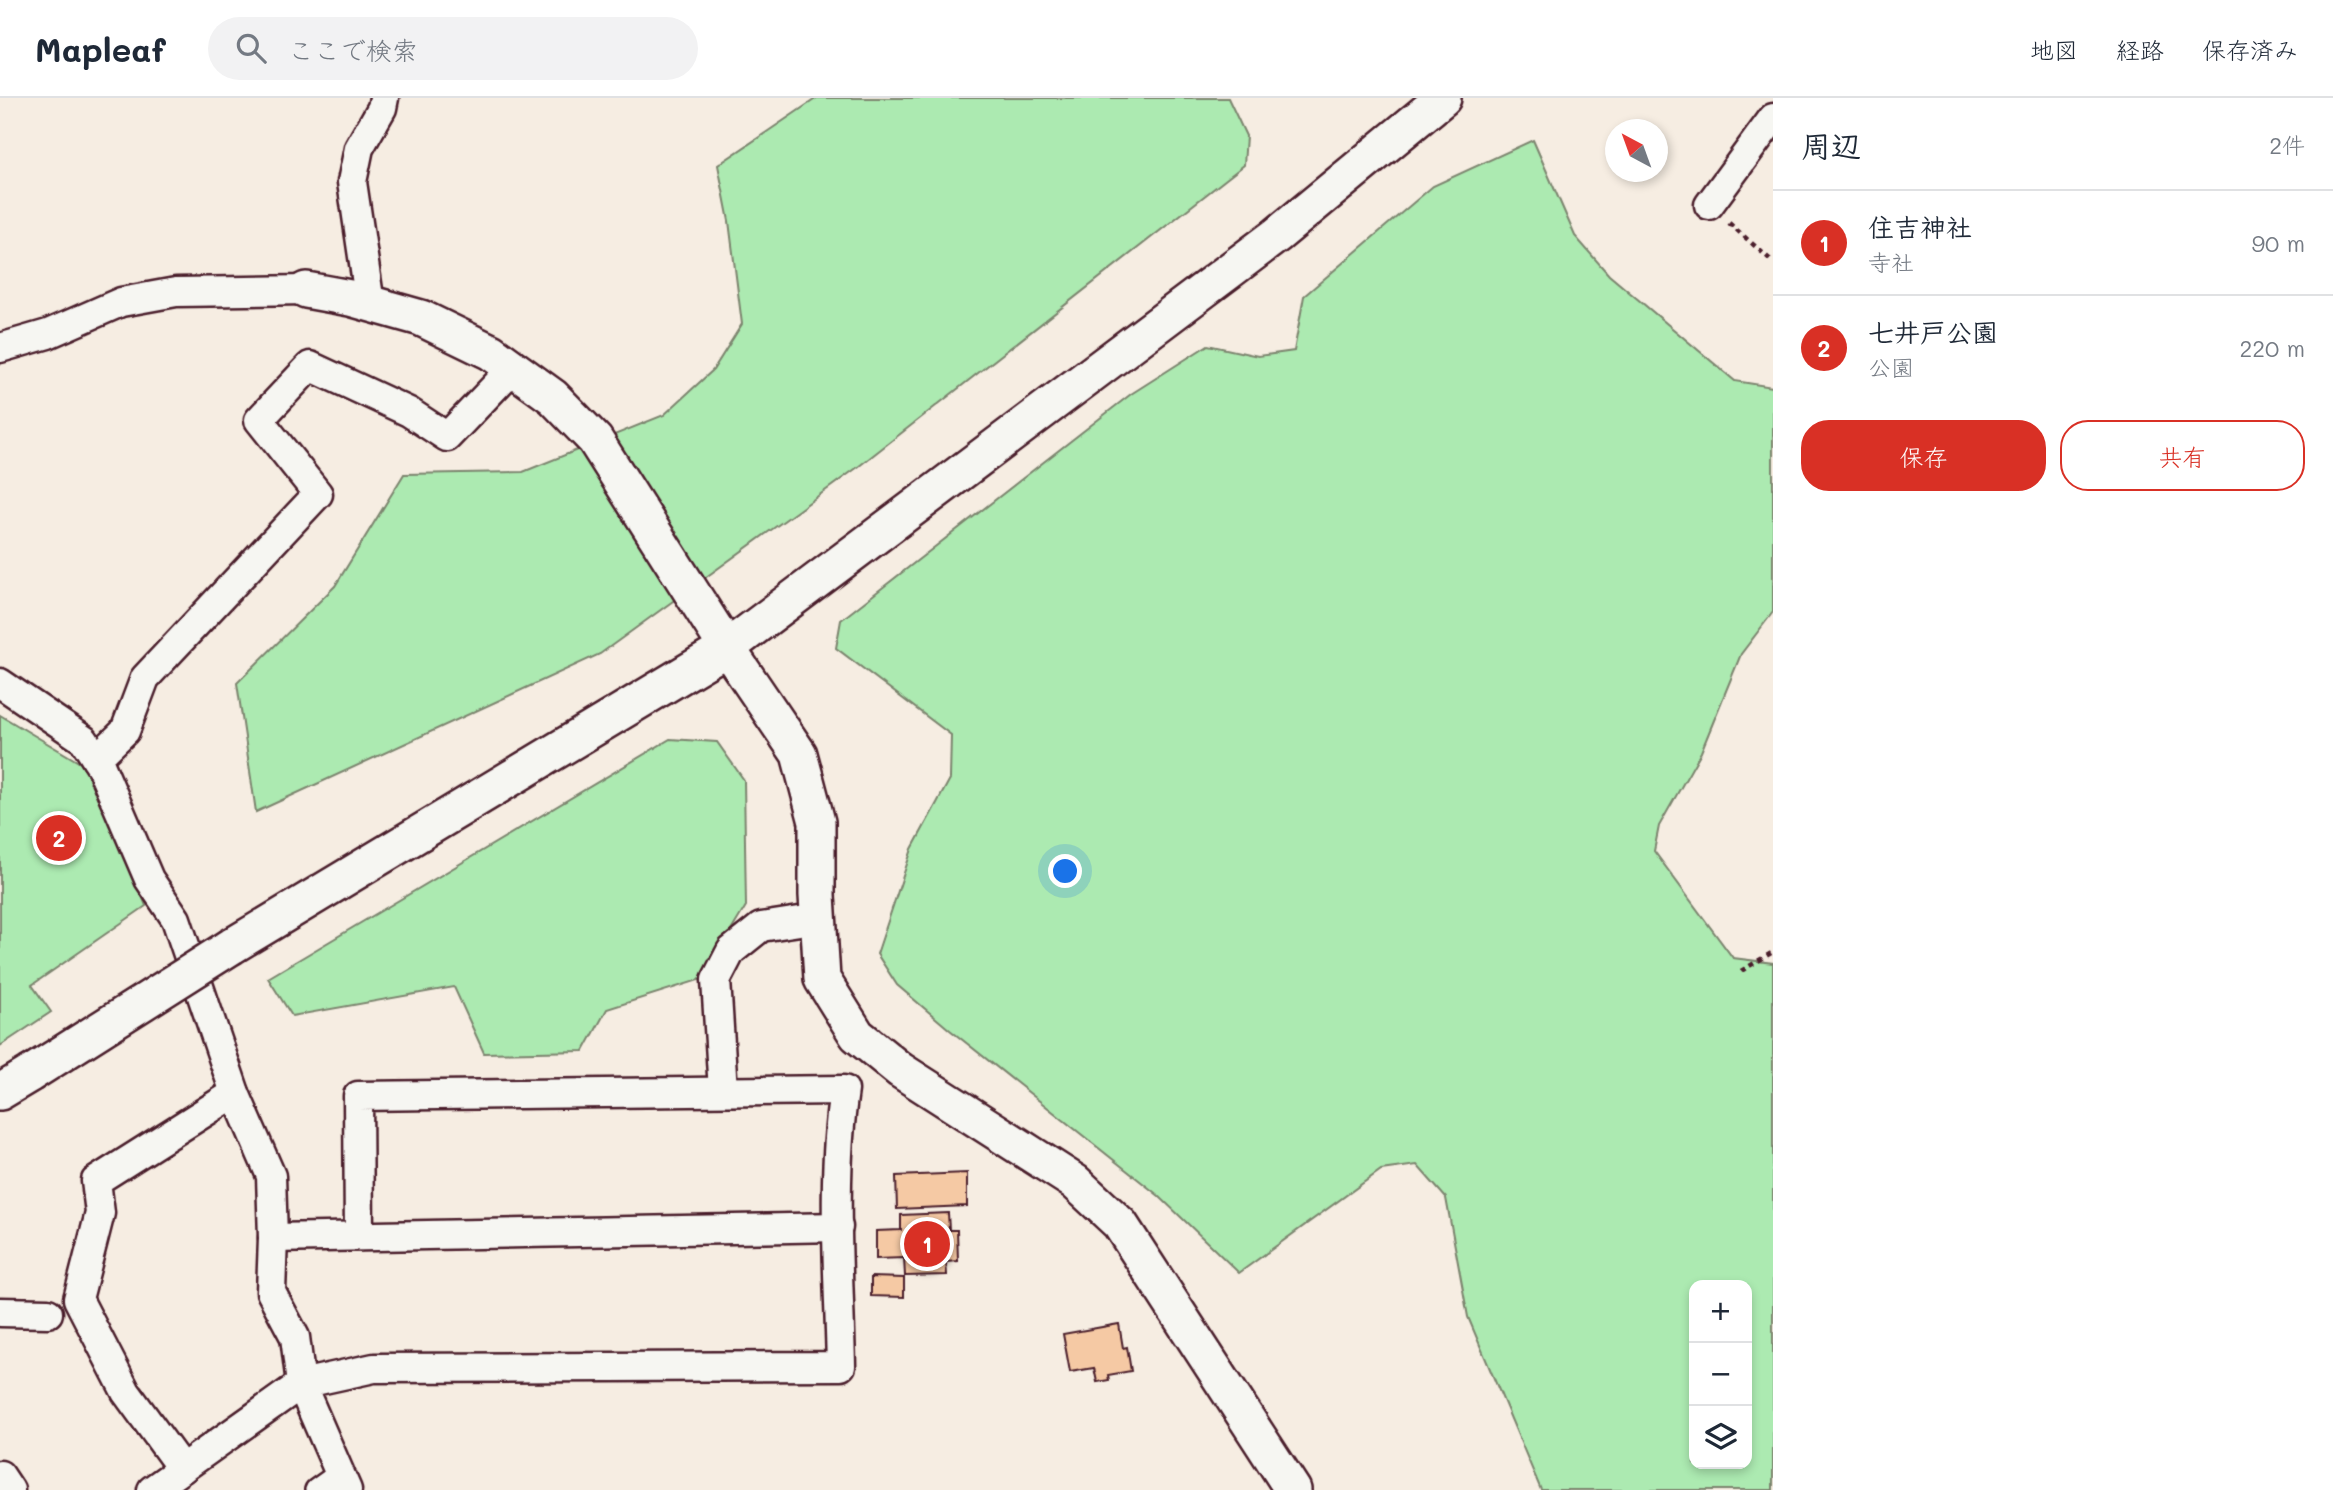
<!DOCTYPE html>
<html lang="ja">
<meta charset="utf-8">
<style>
:root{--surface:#fff;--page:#f2f2f3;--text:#1f2937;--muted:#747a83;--line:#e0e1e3;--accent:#d93025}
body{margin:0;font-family:Mali,"Klee One",sans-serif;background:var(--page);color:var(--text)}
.controls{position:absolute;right:21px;bottom:21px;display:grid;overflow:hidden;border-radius:14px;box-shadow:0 4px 10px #0003}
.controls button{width:63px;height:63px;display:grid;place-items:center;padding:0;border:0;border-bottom:2px solid var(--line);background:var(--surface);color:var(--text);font:35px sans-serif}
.compass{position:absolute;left:1605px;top:21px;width:63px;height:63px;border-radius:50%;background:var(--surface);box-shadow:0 4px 10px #0003;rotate:319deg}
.you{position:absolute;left:1066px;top:774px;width:24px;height:24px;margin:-18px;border:5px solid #fff;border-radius:50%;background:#1a73e8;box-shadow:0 0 0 10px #1a73e833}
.badge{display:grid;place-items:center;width:46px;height:46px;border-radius:50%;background:var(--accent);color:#fff;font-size:23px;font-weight:700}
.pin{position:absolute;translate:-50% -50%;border:4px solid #fff;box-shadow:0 2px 7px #0006}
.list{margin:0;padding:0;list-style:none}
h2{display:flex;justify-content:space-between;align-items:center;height:91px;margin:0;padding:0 28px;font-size:30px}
h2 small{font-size:23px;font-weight:400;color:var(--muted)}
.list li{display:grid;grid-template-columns:46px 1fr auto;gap:21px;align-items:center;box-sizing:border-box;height:105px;padding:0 28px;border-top:2px solid var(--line)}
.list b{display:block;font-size:26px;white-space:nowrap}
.list p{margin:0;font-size:23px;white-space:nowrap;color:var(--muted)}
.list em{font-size:23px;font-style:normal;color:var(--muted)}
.actions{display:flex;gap:14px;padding:21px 28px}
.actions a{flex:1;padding:16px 0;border:2px solid var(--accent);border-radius:28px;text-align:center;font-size:24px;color:var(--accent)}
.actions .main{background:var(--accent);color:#fff}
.icon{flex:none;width:38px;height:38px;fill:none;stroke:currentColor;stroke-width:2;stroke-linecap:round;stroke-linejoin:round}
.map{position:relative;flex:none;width:1773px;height:1392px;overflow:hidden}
header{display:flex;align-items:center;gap:42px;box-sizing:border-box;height:98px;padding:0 35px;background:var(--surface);border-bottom:2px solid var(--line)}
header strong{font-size:33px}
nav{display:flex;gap:38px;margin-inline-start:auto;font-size:24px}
.search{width:490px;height:63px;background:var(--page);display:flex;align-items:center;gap:18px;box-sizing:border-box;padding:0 24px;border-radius:38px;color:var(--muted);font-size:26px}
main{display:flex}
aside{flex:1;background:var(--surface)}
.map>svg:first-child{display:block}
.green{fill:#aceab1;stroke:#7b846e;stroke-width:2;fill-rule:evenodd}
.building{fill:#f5c9a4;stroke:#4a1f2b;stroke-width:2}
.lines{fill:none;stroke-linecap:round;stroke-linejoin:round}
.pedestrian-casing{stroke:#4a1f2b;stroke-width:26}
.minor-casing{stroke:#4a1f2b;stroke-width:33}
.tertiary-casing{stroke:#4a1f2b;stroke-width:40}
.path{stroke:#4a1f2b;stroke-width:4.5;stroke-dasharray:5 5;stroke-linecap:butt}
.pedestrian{stroke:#f6f6f2;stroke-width:21}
.minor{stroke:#f6f6f2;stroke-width:28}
.tertiary{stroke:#f6f6f2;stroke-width:35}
.tertiary-bridge-casing{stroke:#4a1f2b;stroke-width:40;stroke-linecap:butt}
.tertiary-bridge{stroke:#f6f6f2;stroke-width:35}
</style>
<header>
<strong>Mapleaf</strong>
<div class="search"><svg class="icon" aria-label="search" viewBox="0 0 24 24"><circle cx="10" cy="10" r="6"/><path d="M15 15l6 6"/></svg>ここで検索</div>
<nav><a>地図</a><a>経路</a><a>保存済み</a></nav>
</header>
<main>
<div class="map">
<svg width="1773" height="1392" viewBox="0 0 1773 1392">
<rect width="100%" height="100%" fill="#f6ede2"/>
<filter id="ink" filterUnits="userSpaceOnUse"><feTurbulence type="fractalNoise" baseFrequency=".0143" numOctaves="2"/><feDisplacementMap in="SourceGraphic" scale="14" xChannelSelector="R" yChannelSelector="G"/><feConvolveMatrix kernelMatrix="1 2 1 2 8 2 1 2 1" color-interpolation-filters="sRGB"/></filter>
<g filter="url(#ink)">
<g class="green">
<path d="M817,0h411l18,38 -2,29 -386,302 -258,187 -344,158 -19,-129 98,-97 69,-112 119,-2 141,-57 49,-45 29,-46 -13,-103 -11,-56z"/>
<path d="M1533,42l42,96 34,39 126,106 38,6v225l-32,42 -40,98 -42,74 -5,25 79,107 40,5v527h-232l-73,-173 -22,-119 -29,-33 -36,5 -142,103 -80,-77 -209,-166 -53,-45 -20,-31 35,-105 38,-70 1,-44 -115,-87 5,-28 290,-226 77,-49 50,11 36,-5 10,-55 129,-110zM1747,1187v179h-53v-179z"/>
<path d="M0,617l92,55 54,136 -114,79 19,27 -51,34z"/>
<path d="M670,641l47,3 27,38 2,126 -44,73 -95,30 -23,42 -100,2 -30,-66 -162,29 -24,-38z"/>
</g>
<g class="building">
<path d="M967,1075v33l-70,3 -1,-33z"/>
<path d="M948,1115l1,17h8l1,31 -12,1 1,13 -42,1 -1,-18 -28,1v-28l25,-1v-15z"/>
<path d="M871,1179l33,1v19l-33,-1z"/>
<path d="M1119,1226l4,24 4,-1 4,24 -23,4 1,5 -12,2 -3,-14 -24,4 -7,-38z"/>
</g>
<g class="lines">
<defs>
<path id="pedestrian" d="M316,1392l24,-17"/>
<g id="minor">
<path d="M1709,107l64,-87"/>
<path d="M370,206l-18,-122 7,-34 23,-40 2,-10"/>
<path d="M0,250l48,-14 73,-32 55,-10 130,-2"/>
<path d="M0,585l84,57 17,27 48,112 27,40 59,174 36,83 2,62 -2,54 24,45 6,47 46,106"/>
<path d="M96,661l29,-28 20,-53 173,-184 -59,-74 51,-54 99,46 38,25 66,-69"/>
<path d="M723,993l-7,-111 15,-29 30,-24 58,-9"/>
<path d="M273,1140l565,-11"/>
<path d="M0,1214l48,1"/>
<path d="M182,1371l-56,-77 -48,-93 22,-86 -4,-32 139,-88"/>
<path d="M0,1377l10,15"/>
<path d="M152,1392l149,-106 73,-16 467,-2c-2,-91 -10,-186 3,-276l-486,6 1,140"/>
</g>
<g id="tertiary">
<path d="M306,192l44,8 71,20 70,34 62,45 42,43 132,208 72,106 18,68v73l5,84 35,56 43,35 175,112 45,42 173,266"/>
<path d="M232,848l495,-298 550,-413 166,-137"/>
<path d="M0,994l30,-18"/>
</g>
</defs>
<use href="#pedestrian" class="pedestrian-casing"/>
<use href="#minor" class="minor-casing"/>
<use href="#tertiary" class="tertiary-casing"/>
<g class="path">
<path d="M1729,125l44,39"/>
<path d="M1741,873l32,-19"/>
</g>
<use href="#pedestrian" class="pedestrian"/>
<use href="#minor" class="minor"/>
<use href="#tertiary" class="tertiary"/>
<defs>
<path id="tertiary-bridge" d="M30,976l202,-128"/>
</defs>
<use href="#tertiary-bridge" class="tertiary-bridge-casing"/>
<use href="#tertiary-bridge" class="tertiary-bridge"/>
</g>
</g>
</svg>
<div class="controls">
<button>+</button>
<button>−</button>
<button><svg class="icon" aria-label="layers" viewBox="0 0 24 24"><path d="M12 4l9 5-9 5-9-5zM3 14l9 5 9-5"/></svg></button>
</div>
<svg class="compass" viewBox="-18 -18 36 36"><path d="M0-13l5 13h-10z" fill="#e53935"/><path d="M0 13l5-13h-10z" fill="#747a83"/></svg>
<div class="you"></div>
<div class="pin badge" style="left:927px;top:1146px">1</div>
<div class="pin badge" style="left:59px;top:740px">2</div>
</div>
<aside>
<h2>周辺<small>2件</small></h2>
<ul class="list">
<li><span class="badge">1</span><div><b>住吉神社</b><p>寺社</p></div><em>90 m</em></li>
<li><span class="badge">2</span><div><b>七井戸公園</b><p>公園</p></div><em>220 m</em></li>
</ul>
<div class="actions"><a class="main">保存</a><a>共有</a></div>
</aside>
</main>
